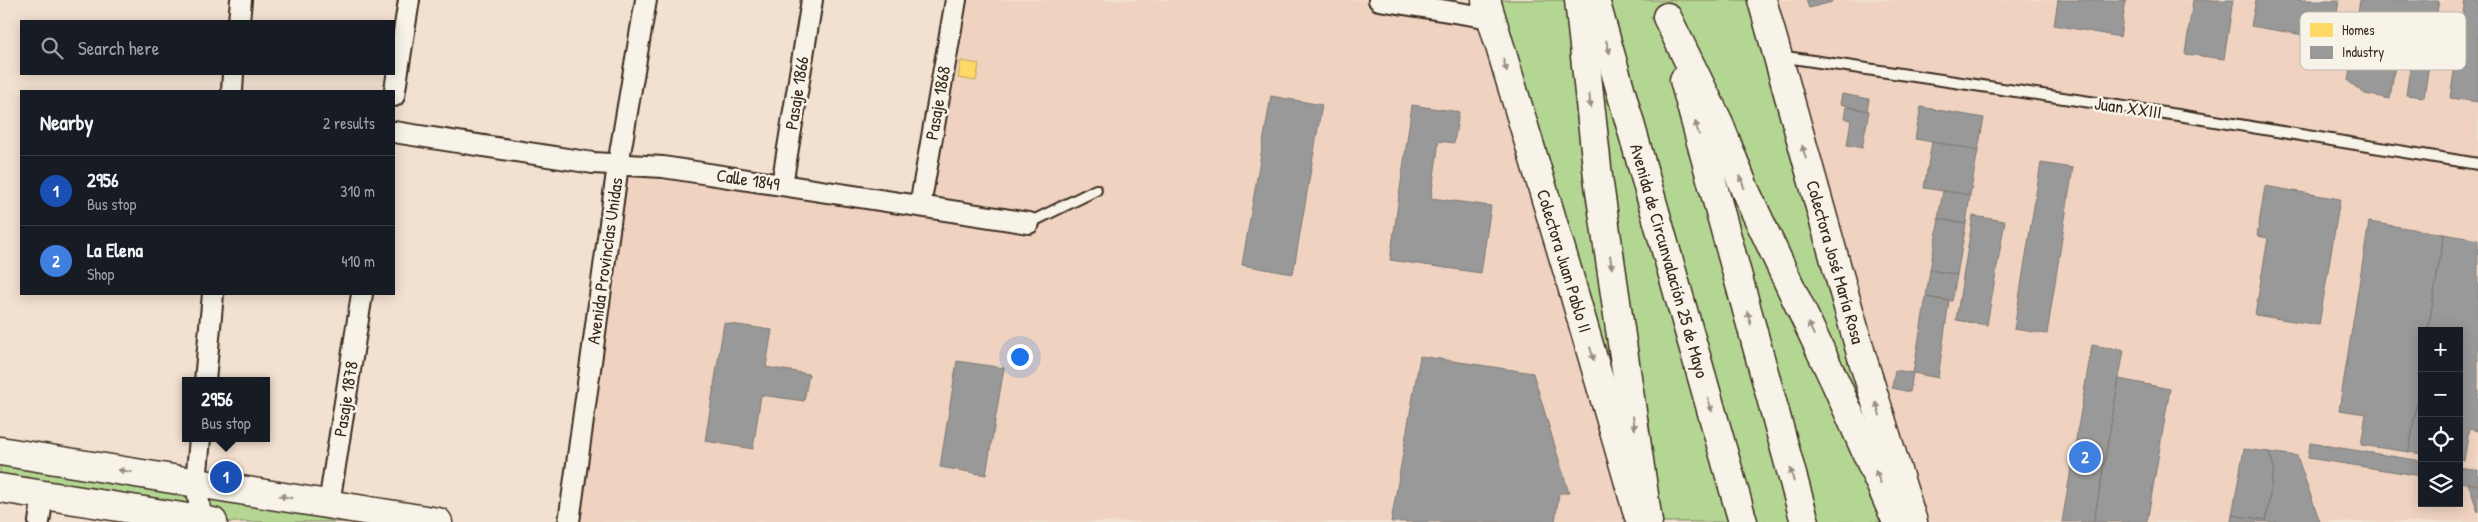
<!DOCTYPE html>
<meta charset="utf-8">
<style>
:root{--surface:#171b24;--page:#20242c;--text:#f1f3f6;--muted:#9ea1a6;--line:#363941;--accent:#c8321e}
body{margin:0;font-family:"Patrick Hand",sans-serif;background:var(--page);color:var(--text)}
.controls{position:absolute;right:15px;bottom:15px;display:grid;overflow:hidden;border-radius:0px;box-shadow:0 2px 12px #0003}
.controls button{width:45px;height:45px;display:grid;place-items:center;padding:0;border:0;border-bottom:1px solid var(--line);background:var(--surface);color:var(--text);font:25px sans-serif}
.you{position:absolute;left:1019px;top:356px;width:18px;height:18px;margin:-12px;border:4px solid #fff;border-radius:50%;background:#1a73e8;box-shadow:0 0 0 8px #1a73e833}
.badge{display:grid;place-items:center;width:32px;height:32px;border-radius:50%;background:var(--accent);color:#fff;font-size:16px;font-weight:700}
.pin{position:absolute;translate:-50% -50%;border:2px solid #fff;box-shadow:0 1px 5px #0006}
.popup{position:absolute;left:182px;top:377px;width:88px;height:65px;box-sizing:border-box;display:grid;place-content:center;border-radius:0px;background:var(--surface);filter:drop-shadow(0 1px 4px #0005);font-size:16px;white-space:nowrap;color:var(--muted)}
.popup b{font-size:19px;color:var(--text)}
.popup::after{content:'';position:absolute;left:50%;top:100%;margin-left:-10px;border:10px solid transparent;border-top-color:var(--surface)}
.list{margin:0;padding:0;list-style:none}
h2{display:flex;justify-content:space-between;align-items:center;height:65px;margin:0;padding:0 20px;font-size:21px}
h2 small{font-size:16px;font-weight:400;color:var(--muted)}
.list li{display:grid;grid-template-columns:32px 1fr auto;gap:15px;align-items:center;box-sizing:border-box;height:70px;padding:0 20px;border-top:1px solid var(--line)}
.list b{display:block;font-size:19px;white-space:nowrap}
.list p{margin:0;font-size:16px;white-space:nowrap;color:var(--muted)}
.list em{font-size:16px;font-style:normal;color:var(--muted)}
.icon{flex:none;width:28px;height:28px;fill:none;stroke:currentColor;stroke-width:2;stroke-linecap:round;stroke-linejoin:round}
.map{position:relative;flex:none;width:2478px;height:522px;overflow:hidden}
.search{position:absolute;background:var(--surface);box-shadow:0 2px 12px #0003;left:20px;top:20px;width:375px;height:55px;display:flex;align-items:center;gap:12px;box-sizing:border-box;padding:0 18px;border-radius:0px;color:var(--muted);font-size:19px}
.panel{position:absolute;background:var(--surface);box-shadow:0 2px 12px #0003;left:20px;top:90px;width:375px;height:205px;border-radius:0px}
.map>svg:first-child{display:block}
.built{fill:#efd3c0;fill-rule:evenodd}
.green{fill:#b3d792;stroke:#778058}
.homes{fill:#ffd966;stroke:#c4a450}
.industry{fill:#999;stroke:#7d7874}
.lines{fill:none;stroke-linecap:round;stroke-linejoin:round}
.service-casing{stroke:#3b2a1e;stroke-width:14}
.minor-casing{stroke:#3b2a1e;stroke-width:24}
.secondary-casing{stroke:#3b2a1e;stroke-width:31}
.motorway-casing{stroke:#3b2a1e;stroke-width:31}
.service{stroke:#f7f3e8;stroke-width:10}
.minor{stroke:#f7f3e8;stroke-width:20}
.secondary{stroke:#f7f3e8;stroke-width:28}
.motorway{stroke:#f7f3e8;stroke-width:28}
.oneway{fill:#998e83}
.labels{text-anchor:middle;stroke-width:5;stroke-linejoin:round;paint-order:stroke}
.street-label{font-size:18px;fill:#3b2a1e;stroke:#f7f3e8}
.key{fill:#f7f3e8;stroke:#bfb7ab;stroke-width:1}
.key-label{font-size:14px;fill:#3b2a1e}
</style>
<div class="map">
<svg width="2478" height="522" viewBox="0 0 2478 522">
<rect width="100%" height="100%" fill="#f2e0d0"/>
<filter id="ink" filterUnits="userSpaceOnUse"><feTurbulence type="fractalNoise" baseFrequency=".02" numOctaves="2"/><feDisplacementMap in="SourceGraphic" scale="10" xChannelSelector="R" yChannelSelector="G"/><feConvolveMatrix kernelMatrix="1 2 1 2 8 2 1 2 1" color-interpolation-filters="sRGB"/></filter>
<g filter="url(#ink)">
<g class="built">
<path d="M956,0h423l112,18 149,504h-1071l49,-357 302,41z"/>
<path d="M1762,0h716v522h-565zM2422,331h37v172h-37z"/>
</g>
<g class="green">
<path d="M1486,0h276l151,522h-273z"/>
<path d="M0,451l438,71h-225l-213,-34z"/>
</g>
<path class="homes" d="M961,61l18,3 -3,17 -18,-3z"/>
<g class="industry">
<path d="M1806,0h25l1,2 -23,6z"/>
<path d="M2058,0h68l-6,37 -66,-12z"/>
<path d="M2193,0h40l-9,59 -39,-5z"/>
<path d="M2256,0h83l-6,40 -82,-14z"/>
<path d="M2360,0h79l-15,97 -18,-2 4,-27 -15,-3 -5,34 -25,-5 -17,-13z"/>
<path d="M2465,0h13v102l-28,-4z"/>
<path d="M1842,94l27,5 -2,12 -27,-7z"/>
<path d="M1271,96l51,9 -29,169 -51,-9z"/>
<path d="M1412,105l47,7 -5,31 -15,-2 -8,57 60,8 -10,67 -91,-13z"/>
<path d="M1846,107l23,4 -7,37 -15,-3 4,-25 -7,-2z"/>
<path d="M1921,107l63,11 -6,32 -63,-11z"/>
<path d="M1932,142l46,8 -8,45 -46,-7z"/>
<path d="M2041,163l32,5 -26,166 -33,-5z"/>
<path d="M2265,186l75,13 -21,126 -64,-10 13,-77 -11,-2z"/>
<path d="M1943,191l27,4 -4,29 -28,-5z"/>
<path d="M1973,216l32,5 -18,104 -31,-5z"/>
<path d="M1939,219l27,5 -9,51 -27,-5z"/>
<path d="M2369,222l75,12 -16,97h-6v41l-13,80 -48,-7 5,-31 -27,-4z"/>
<path d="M2444,234l34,6v191l-9,-2 -5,32 -5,-1v-129h-31z"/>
<path d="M1930,270l27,5 -5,26 -26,-4z"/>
<path d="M1926,297l23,4 -11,77 -25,-5z"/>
<path d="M724,323l48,7 -6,37 43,7 -5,27 -43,-6 -8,54 -48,-8z"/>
<path d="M2092,345l32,5 -30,172h-32z"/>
<path d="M1420,356l113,17 36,120h-10l-4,29h-164z"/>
<path d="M957,361l47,7 -18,107 -46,-8z"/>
<path d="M1895,370l18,3 -3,19 -18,-4z"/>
<path d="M2422,372v82l-13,-2z"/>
<path d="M2119,379l51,10 -23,133h-53z"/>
<path d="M2310,443l112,18v15l-114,-18z"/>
<path d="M2244,449l25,3 5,15 -8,53 -34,-5z"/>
<path d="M2269,452l28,4 23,66h-54l8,-55z"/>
<path d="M2459,467l19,3v15l-19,-3z"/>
<path d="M2468,483l10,2v27z"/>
<path d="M2232,515l34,5v2h-35z"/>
</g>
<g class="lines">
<defs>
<g id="service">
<path d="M1779,56l399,59 300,49"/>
<path d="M1029,223l67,-33"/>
</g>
<g id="minor">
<path d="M1379,0l112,18"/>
<path d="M239,21l2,-21"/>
<path d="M232,91l1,-17"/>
<path d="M394,96l15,-96"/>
<path d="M394,132l199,31 70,4 366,56"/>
<path d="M782,185l30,-185"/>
<path d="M920,206l36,-206"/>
<path d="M205,381l8,-87"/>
<path d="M200,438l-4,45 6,39"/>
<path d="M329,504l33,-210"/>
<path d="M39,522l4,-27"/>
<path d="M569,522l49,-357 28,-165"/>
</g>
<g id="secondary">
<path d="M1486,0l83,276 69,238"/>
<path d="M1762,0l100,357 51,165"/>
<path d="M0,451l438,71"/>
<path d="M0,488l213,34"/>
</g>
<g id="motorway">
<path d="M1579,0l19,177 50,345"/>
<path d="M1595,0l148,522"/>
<path d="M1667,17l51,104 27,69 92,196 60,136"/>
<path d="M1684,80l121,442"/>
</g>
</defs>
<use href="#service" class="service-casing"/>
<use href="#minor" class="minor-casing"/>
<use href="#secondary" class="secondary-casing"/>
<use href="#motorway" class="motorway-casing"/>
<use href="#service" class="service"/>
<use href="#minor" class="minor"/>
<use href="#secondary" class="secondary"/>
<use href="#motorway" class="motorway"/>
</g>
<defs><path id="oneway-solid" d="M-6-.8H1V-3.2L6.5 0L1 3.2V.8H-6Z" transform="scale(1.25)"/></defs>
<g class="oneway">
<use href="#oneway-solid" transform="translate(1608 47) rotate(74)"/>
<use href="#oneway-solid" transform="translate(1505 65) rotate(73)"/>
<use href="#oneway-solid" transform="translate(1590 101) rotate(84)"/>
<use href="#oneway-solid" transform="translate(1697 128) rotate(-105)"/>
<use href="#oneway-solid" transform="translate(1804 152) rotate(-105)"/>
<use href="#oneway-solid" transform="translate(1742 182) rotate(-111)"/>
<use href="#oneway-solid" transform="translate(1611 262) rotate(82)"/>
<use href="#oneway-solid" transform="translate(1749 318) rotate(-105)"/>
<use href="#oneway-solid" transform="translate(1811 329) rotate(-115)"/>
<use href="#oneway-solid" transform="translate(1592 354) rotate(74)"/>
<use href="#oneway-solid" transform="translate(1710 405) rotate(74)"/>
<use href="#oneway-solid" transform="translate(1878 409) rotate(-107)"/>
<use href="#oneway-solid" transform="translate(1634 423) rotate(82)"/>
<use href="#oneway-solid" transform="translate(125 471) rotate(-171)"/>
<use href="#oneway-solid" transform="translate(1792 475) rotate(-105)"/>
<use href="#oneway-solid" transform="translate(1878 477) rotate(-113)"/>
<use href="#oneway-solid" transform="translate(286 497) rotate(-171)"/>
</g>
</g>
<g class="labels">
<g class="street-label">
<text transform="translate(797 93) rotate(-81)" y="6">Pasaje 1866</text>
<text transform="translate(938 103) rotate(-80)" y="6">Pasaje 1868</text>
<text transform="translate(2128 108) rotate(8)" y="6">Juan XXIII</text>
<text transform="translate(748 180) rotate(9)" y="6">Calle 1849</text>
<text transform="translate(605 261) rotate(-82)" y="6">Avenida Provincias Unidas</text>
<text transform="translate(1564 261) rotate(73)" y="6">Colectora Juan Pablo II</text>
<text transform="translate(1669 261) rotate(74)" y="6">Avenida de Circunvalación 25 de Mayo</text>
<text transform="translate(1835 262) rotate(74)" y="6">Colectora José María Rosa</text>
<text transform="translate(346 399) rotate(-81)" y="6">Pasaje 1878</text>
</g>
</g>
<rect x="2300" y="12" width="166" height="58" rx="8" class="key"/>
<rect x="2310" y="23" width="23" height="14" fill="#ffd966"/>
<rect x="2310" y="46" width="23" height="13" fill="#999"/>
<g class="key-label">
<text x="2342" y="35">Homes</text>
<text x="2342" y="57">Industry</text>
</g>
</svg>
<div class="controls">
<button>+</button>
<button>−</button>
<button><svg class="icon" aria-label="locate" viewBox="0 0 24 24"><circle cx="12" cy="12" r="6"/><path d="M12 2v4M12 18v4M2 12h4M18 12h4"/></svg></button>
<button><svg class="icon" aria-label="layers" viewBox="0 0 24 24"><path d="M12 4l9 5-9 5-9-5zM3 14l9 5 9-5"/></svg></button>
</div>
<div class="you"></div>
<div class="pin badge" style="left:226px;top:477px;background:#1a4fb4">1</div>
<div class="popup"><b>2956</b>Bus stop</div>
<div class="pin badge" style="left:2085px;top:457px;background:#3f7fe0">2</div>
<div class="search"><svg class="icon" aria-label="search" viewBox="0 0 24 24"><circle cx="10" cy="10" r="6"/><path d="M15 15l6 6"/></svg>Search here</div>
<section class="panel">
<h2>Nearby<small>2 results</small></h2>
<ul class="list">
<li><span class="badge" style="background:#1a4fb4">1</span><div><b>2956</b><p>Bus stop</p></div><em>310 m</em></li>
<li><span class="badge" style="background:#3f7fe0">2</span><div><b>La Elena</b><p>Shop</p></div><em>410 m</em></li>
</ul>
</section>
</div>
